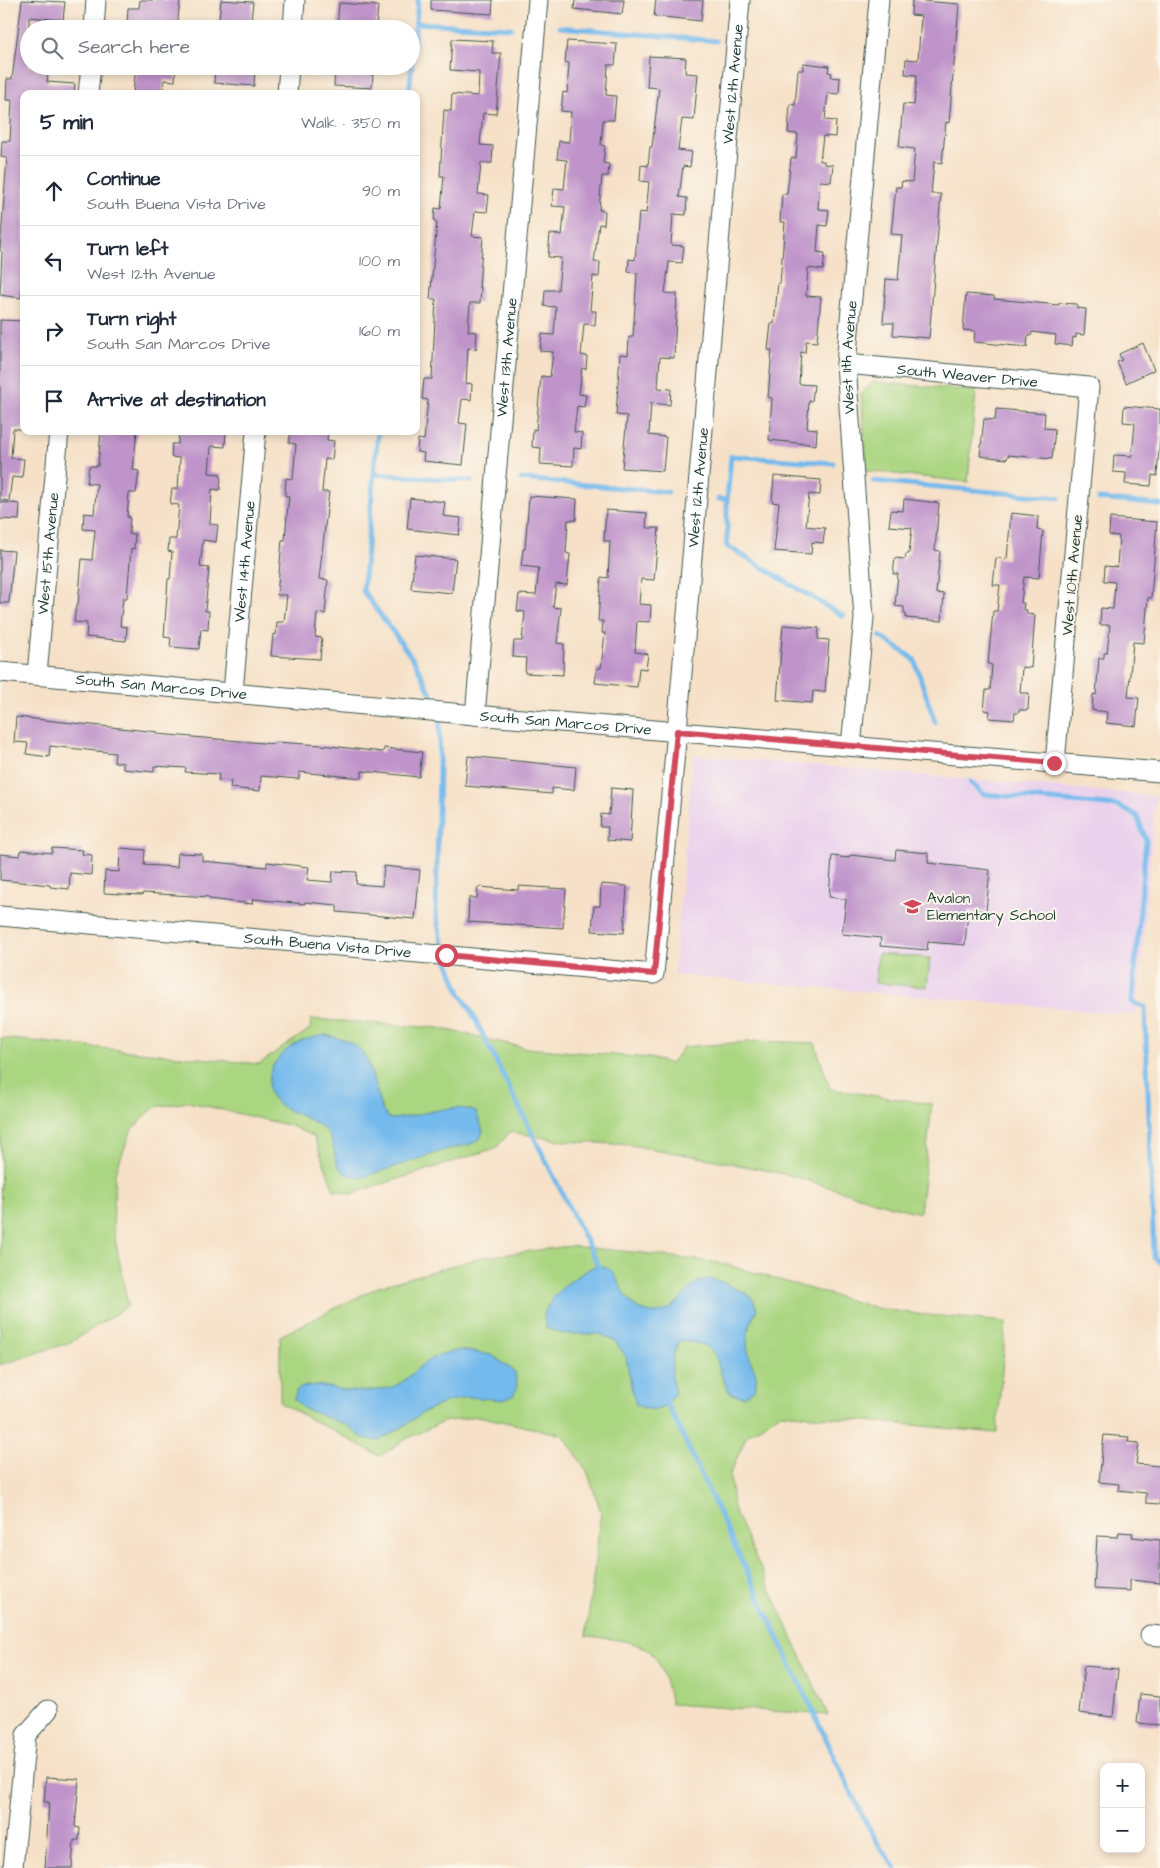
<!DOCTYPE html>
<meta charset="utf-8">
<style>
:root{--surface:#fff;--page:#f2f2f3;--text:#1f2937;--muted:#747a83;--line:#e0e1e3}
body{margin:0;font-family:"Architects Daughter",sans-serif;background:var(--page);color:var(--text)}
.controls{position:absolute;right:15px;bottom:15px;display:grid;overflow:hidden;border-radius:10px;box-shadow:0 2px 8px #0003}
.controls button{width:45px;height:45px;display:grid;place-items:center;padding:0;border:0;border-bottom:1px solid var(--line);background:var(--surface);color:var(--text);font:25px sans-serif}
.stop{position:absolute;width:15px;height:15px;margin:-11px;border:4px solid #d1495b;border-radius:50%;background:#fff}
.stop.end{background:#d1495b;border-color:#fff;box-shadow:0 1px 5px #0008}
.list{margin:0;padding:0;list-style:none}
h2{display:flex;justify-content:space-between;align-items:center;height:65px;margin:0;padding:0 20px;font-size:21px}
h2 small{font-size:16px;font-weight:400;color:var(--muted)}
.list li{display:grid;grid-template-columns:32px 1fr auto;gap:15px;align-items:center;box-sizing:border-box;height:70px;padding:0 20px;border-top:1px solid var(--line)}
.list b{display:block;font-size:19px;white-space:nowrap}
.list p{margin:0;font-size:16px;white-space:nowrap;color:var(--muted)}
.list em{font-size:16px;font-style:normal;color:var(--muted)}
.icon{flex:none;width:28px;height:28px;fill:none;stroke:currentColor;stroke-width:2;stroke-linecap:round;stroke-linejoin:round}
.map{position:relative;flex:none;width:1160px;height:1868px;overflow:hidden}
.search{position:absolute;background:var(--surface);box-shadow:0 2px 8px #0003;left:20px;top:20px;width:400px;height:55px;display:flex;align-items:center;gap:12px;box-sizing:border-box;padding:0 18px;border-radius:28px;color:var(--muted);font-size:19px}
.panel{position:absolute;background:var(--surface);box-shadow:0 2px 8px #0003;left:20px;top:90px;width:400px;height:345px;border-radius:10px}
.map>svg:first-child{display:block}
.built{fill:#ead1ec}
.green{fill:#aad581;stroke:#64895a}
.water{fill:#75baec;stroke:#4a7c90}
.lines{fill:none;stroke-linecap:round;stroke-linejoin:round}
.stream{stroke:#75baec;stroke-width:5}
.building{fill:#bf94ca}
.minor-casing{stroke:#3f564a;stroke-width:21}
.minor{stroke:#fff;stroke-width:19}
.route{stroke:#d1495b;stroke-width:6}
.labels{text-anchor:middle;stroke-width:4;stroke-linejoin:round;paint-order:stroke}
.street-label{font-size:15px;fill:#1f3d34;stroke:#fbf7ec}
.poi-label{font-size:15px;fill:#1f3d34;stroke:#fbf7ec;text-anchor:start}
</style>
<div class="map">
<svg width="1160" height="1868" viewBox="0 0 1160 1868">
<rect width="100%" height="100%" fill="#fbf7ec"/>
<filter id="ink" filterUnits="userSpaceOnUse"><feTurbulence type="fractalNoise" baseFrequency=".02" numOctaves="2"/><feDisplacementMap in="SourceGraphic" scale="10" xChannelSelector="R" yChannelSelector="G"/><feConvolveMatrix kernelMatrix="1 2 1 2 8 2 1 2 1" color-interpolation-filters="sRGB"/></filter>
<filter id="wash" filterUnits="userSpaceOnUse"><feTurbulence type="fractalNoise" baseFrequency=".0096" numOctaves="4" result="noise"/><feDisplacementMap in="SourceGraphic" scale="20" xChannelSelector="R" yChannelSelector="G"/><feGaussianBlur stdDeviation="1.12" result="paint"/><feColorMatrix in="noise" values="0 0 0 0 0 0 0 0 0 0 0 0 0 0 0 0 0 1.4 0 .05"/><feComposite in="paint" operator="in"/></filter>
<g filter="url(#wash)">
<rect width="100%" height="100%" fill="#f6e1c8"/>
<path class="built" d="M693,755l463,41 -19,219 -463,-40z"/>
<g class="green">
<path d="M873,382l103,9 -8,91 -101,-11 -6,-78z"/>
<path d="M878,954l52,4 -3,29 -52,-4z"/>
<path d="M311,1019l128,9 87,20 124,10 21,6 12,-17 76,-6 56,2 15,46 102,15 -12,109 -25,-6 -106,-32 -74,-15 -85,-15 -66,-4 -54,-9 -14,16 -145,46 -17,-4 -20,-53 -23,-11 -102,-24 -34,5 -23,22 -17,44 -2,55 15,78 -57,36 -71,23 1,-327 258,26 51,-35z"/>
<path d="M571,1246l71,7 78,10 157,45 40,6 89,8 -9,111 -216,-20 -34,22 -17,39 3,34 95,207 -157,-11c-4,-16 -8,-42 -22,-53 -13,-11 -47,-13 -63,-15l15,-124 -14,-41 -24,-36 -85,-19 -35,6 -35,16 -28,18 -100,-53v-67l100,-50 103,-29z"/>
</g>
<g class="water">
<path d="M325,1035c44,9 41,21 53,61 2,10 4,16 12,23 27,-1 61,-18 86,-7l7,19 -3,8 -9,5 -26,6 -84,28c-34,-6 -20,-22 -33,-44 -14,-22 -63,-20 -59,-52 1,-7 1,-13 5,-18 15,-20 27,-25 51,-29z"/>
<path d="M598,1264c4,2 10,4 14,7 2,2 4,7 6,10 8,16 14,29 34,32 30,3 35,-41 64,-33 6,1 12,5 18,8 12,4 19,8 23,21 -7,15 -13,29 -8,46 4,17 10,15 6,34l-11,8 -13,-3c-20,-27 -4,-54 -52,-52 -9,15 -9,35 -4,51 -11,19 -19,20 -39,12l-4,-14 -6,-34 -11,-16 -15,-7h-37l-17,-6c-1,-5 -3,-11 -1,-16 8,-22 33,-37 53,-48z"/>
<path d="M461,1350l31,5 23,17 2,16 -4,8 -10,4 -36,-3 -21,5 -24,11 -21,15 -23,13 -15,-3 -15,-12 -45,-18 -9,-9 3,-9c17,-10 35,-1 52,1 12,1 23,0 35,-2 19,-3 24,-13 38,-24 12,-10 25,-13 39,-15z"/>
</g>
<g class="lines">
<g class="stream">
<path d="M416,23l95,5"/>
<path d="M560,27l156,14"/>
<path d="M409,94l9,-94"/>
<path d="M378,431l-15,160 52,71 23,46"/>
<path d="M833,463l-102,-7 -4,44v46l116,70"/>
<path d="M374,474l97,7"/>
<path d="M521,479l147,13"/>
<path d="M873,481l186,17"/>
<path d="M718,499l9,1"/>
<path d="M1099,499l61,6"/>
<path d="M880,636l34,23 21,63"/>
<path d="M440,716l-4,199 8,36"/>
<path d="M970,782l13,12 136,12 18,10 9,24 -14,162 13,5 9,251 6,4"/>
<path d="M447,959l13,34 10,16 130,260"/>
<path d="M664,1400l4,5 195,412 18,32 15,19"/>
</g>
</g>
<g id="blocks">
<g class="building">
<path d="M22,0l43,2 -2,18 -34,-3v49h20l-2,16 28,2 -1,10h-50v189h-2l-1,15 -21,-3 2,-43 -2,-2 7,-92 -6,-1 1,-16h8l2,-41h-6l1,-21h5z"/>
<path d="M140,0h40l-3,28 -50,-3 1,-17h11z"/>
<path d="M221,0l32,2 -3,27h-32z"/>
<path d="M431,0h62l-1,14 -61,-4z"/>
<path d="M575,0h49l-2,14 -48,-5z"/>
<path d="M656,0h47l-2,21 -47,-5z"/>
<path d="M912,0l47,4 -10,119 -3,-1 -4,41 -8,-1 -3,32h10l-12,144 -36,-3 1,-12h-11l3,-44 12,1 1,-12 3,-33 -11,-1 5,-47h5l1,-6 10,1 3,-33 -16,-2 4,-43 11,1 3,-30 -12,-1 1,-15 12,1 3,-44 -10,-1z"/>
<path d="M339,3l39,3 -2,23h-39z"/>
<path d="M452,39l41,2 -1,12h9l-5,61 -13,-1 -3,32 13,1 -1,17h-11l-3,31 11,1 -2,17 -12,-1 -3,25 11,1 -4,50h2l-1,16h-10l-2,28 9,1 -1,17 -8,-1 -2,35 6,1 -1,16 -9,-1 -3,24 8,1 -4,41 -40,-4 1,-8 -7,-1 1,-13 6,1 4,-40 -6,-1 2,-20h8l4,-80h-6l7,-77 -3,-1 1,-13 6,1 3,-33h-4l4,-66 7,1 1,-17 26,2 1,-24 -29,-2z"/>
<path d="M567,41l50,3 -2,21h-7l-2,30 10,1 -2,24h-11l-2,25 4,1 -2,17 6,1 -1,12h-6l-3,34 6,1 -1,14 -5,-1 -5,38h6l-1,15 -6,-1 -3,35h6l-1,14 -11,-1 -3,31 6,1 -1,13 -4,-1 -3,26 7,1 -2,12 -7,-1 -3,26 8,1 -1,16 -7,-1 -1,18 -33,-2 1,-16 -9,-1 1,-18 3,1 5,-54 9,1 3,-25 -13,-1 2,-17 12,1 2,-28 -12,-1 1,-16h13l3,-32 -13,-1 2,-23 12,1 3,-28 -13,-1 2,-18 10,1 3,-29 -10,-1 2,-18 10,1 2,-30 -10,-1 2,-19 4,1 2,-30 -4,-1z"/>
<path d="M649,56l37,2 -1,15 13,1 -4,46 -12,-1 -4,31 14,2 -2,15 -7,-1 -4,31 8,1 -1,17 -13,-1 -2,31 13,1 -2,17 -13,-1 -4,31 12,1 -3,64 -14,-1 -2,31 13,1 -1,16 -19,-2 -2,32 17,2 -3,34 -41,-3 5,-52 -11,-1 4,-61 8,1 1,-18h4l4,-64 -9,-1 1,-13 6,1 4,-48 7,1 3,-31 -9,-1 1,-16 7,1 2,-19h2l7,-59 -12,-1z"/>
<path d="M803,63l26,3 -1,6 4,1 -1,4 9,1 -1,16 -11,-1 -3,27 11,1 -1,16 -12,-1 -3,25h4v3l9,1 -2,17 -11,-1 -2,28 11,1 -2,16 -8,-1 -2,27 8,1 -2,17 -15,-2 -2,28 15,1 -4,45 -11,-1 -1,12 -4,-1 -2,32 15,1 -2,16h-3l-2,27 10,1 -1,16 -47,-5 3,-42 -4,-1 4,-47h-4l3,-27 3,1 4,-41h2l5,-61h-5l2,-28h5l4,-36h5l2,-24 -10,-1 2,-29 5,1 3,-35h5z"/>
<path d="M136,66h40l-1,15 -11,-1 -1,14h-30z"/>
<path d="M215,66h40l-1,20 -40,-3z"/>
<path d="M335,66h33l-1,8 6,1 -1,13 -38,-2z"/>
<path d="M966,294l28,2v3l65,6v-2l18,1v4l9,1 -2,26 -8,-1v4l-3,-1 -1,9 -17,-2 1,-9 -24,-3 -1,4h-3l-1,11 -53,-5 1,-11 -12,-1z"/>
<path d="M0,320l24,1v108h-11l-2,29 13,1 -2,19 -10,-1 -3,24 -9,-1z"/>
<path d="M1143,343l11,27 -28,13 -9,-21 5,-2 -3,-6z"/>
<path d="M1124,406l36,3v28l-3,39 -5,-1 -1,11 -26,-2 1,-11 -13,-1 1,-17 18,1 3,-33 -12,-1z"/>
<path d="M996,409l49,4 -1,15 11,1 -3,30 -44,-4 -1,4 -27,-3 4,-37 11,1z"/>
<path d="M101,431h36l-4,39 6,1 -3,22h-7l-2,24h3l-1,17h6l-1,15 -3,-1 -4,50h-4l-3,28 7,1 -1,14 -40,-4 1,-14 -13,-1 2,-17h2l4,-46 10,1 3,-30 -12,-1 1,-16 10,1 3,-30 -10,-1 2,-17h9z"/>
<path d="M179,431h47l-1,16 -14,-1 -2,27 12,1 -1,16 -8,-1 -2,35 8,1 -2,17 -13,-2 -3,27 9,1 -4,43h4l-1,19 -7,-1 -2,20 -29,-2 1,-9 -7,-1 4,-58h2l2,-27 -4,-1 1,-12h7l3,-34 -9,-1 2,-15h6l2,-31 -9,-1 1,-13h6z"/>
<path d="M291,431h37l-1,9 7,1 -2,19 -7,-1 -3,33h7l-10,87 9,1 -3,34 -8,-1 -2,24 7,1 -2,21 -49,-3 2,-22 3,1 1,-13h7l3,-27h-10l5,-55h3l2,-25 2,-19h-4l1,-18 7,1 3,-35 -7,-1z"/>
<path d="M774,476l47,4 -1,15 -11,-1 -3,32 19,2 -2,15 -11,-1 -1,12 -37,-3 5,-48 -7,-1z"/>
<path d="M529,496l48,3 -1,21h-8l-2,33 4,1 -3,31 -11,-1 -3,23 8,1 -4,35 7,1 -1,31 -38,-2 1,-15 -13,-1 1,-16h8l3,-29 -8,-1 2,-17 17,1 3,-27 -18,-2 2,-17h2z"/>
<path d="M410,498l35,4 -2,14 18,2 -2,17 -52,-6z"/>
<path d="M904,499l35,4 -4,47 5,1 -4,42 8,1 -2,27 -36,-3v-5h-2v-6l-9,-1 3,-32h-5l2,-16 10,1 1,-5h3l3,-26 -23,-2 2,-16 12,1z"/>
<path d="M0,502l20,2 -1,16 -19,-1z"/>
<path d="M606,510l41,3 -1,15h13l-5,52 -13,-1 -2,25 12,1 -1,17 -13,-1 -2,31 13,2 -2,15 -7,-1 -2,19 -42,-4 2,-15h4l4,-35h-3l1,-12h-5l3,-44 7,1 2,-37h-6z"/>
<path d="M1011,513l27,3 -1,14 6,1 -4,47 -15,-1 -3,26h3l-1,7h4v4l8,1 -4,53 -9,-1 -2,26h9l-1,17h-9l-1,3h-3l-1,7 -25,-2 1,-7 -6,-1 2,-20h4l2,-25 -4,-1 5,-53h4l3,-26h-7l3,-27 11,1z"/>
<path d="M1110,518l47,4 -6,76h-3l-4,45 -11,-1 -5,55 11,1 -3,28 -30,-3 1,-11 -15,-2 1,-16 3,1 3,-37h5v-5h3l3,-28h-10l1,-17 12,1 2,-27 -11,-1 1,-15 12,1 2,-31 -10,-1z"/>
<path d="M0,550l14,1 -5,52h-9z"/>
<path d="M415,555l41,4 -4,34 -41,-4z"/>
<path d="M783,625l36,3 -1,11 11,1 -4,52 -12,-1 -1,12 -35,-3z"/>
<path d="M16,717l142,15 -1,2 118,10v-2l47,3 61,7 1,-4 38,4 -3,25 -57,-6v7l-63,-6v7l-38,-3 -1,15 -30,-3 1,-7 -13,-1 1,-6 -34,-2 1,-4 -32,-2v6l-31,-3v-6l-9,-1 1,-9 -65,-7 -1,11 -23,-3 2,-11 -14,-1z"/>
<path d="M468,756l108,11 -2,23 -22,-2v6l-87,-8z"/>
<path d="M611,788l22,2 -3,52 -23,-2 1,-13h-8l1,-13 8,1z"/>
<path d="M52,848l31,2 -1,4 10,1 -1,20 -21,-2 -1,16 -19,-2v-2l-50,-5v-26l20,2 1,-6 31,3z"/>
<path d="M120,848l25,2 -1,15 33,2 1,-14 24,1v7l65,6v-5l42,5 -2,13 25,2 1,-11 24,1 -1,12 26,2 2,-20 36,4 -5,49 -78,-7v-7l-32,-3v2l-52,-5 -1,5 -43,-5v-2l-66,-4 -1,2 -38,-2 1,-22 14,1z"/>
<path d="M896,850l32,3v10l62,7 -4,41 -18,-1 -3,35 -37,-3 -1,8 -47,-4 1,-8 -39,-4 4,-35 -17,-2 3,-41 17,2 1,-3 45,5z"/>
<path d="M601,884l26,2 -3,47 -32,-2 2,-25h6z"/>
<path d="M519,886l47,3 -3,39 -95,-6 1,-24h8l1,-11 40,3z"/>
<path d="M1104,1435l25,2 -1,5 11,1 -3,21 24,2v38l-14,-1v-10l-28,-3 1,-6 -20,-2z"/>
<path d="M1119,1532l14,1 -1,4 28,3v43l-30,-3v11l-36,-2 3,-53 21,1z"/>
<path d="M1084,1666l34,3 -5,48 -34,-4z"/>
<path d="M1140,1694l20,2v29l-23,-2z"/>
<path d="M46,1777l33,2 -4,48 5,1 -1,12h-5l-2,28h-27l4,-66h-5z"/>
</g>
</g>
</g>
<g filter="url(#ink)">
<use href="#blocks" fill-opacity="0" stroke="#3f564a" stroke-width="1"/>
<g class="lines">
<defs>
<g id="minor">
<path d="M94,29l2,-29"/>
<path d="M293,29l2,-29"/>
<path d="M88,94l3,-28"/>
<path d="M287,94l2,-28"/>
<path id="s1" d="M846,364l243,23 -34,376"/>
<path id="s2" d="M0,672l475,43 685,57"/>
<path id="s3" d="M37,675l22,-244"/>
<path id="s4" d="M233,692l23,-261"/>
<path id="s5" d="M475,715l63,-715"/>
<path id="s6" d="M851,746l13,-128 -18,-254 33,-364"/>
<path id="s7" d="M0,916l654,58 23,-243 63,-731"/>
<path d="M1150,1635l10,1"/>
<path d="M13,1868l13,-133 22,-25"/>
</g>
</defs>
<use href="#minor" class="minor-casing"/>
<use href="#minor" class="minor"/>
</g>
</g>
<g class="lines" filter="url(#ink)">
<path class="route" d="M446,955l208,19 23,-243 377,32"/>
</g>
<defs>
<symbol id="school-bare" viewBox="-9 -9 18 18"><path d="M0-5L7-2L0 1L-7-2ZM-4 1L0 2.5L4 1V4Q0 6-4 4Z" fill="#d1495b" stroke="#fbf7ec" stroke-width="2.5" paint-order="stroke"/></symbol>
</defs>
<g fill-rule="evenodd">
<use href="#school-bare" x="900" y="894" width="25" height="25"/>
</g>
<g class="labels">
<g class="street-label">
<text dy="5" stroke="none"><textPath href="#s7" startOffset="1550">West 12th Avenue</textPath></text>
<text dy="5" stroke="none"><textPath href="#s5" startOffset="359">West 13th Avenue</textPath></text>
<text dy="5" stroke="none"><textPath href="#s6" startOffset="390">West 11th Avenue</textPath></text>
<text dy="5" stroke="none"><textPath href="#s1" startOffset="122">South Weaver Drive</textPath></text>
<text dy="5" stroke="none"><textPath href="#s7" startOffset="1145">West 12th Avenue</textPath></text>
<text dy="5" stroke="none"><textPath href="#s3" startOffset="122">West 15th Avenue</textPath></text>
<text dy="5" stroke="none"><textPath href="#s4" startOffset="131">West 14th Avenue</textPath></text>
<text transform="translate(1072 575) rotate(-85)" y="5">West 10th Avenue</text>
<text dy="5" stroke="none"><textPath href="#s2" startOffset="162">South San Marcos Drive</textPath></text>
<text dy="5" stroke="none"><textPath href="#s2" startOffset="568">South San Marcos Drive</textPath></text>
<text dy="5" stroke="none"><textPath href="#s7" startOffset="329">South Buena Vista Drive</textPath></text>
</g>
<g class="poi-label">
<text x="927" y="903">Avalon<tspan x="927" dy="17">Elementary School</tspan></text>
</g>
</g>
</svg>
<div class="controls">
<button>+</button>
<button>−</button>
</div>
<div class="stop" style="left:446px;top:955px"></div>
<div class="stop end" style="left:1054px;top:763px"></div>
<div class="search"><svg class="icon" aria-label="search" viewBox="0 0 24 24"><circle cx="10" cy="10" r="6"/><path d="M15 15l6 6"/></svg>Search here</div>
<section class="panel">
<h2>5 min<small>Walk · 350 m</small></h2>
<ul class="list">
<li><svg class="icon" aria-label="ahead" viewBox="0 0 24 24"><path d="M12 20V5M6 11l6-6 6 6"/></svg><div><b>Continue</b><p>South Buena Vista Drive</p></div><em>90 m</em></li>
<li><svg class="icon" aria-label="left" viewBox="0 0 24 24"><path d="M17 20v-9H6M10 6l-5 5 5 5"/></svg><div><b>Turn left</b><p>West 12th Avenue</p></div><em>100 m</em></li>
<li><svg class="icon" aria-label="right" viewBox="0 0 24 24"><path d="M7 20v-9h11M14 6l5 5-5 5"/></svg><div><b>Turn right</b><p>South San Marcos Drive</p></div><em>160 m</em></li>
<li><svg class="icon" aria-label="arrive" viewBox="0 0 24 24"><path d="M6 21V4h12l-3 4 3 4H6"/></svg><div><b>Arrive at destination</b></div></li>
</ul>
</section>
</div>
